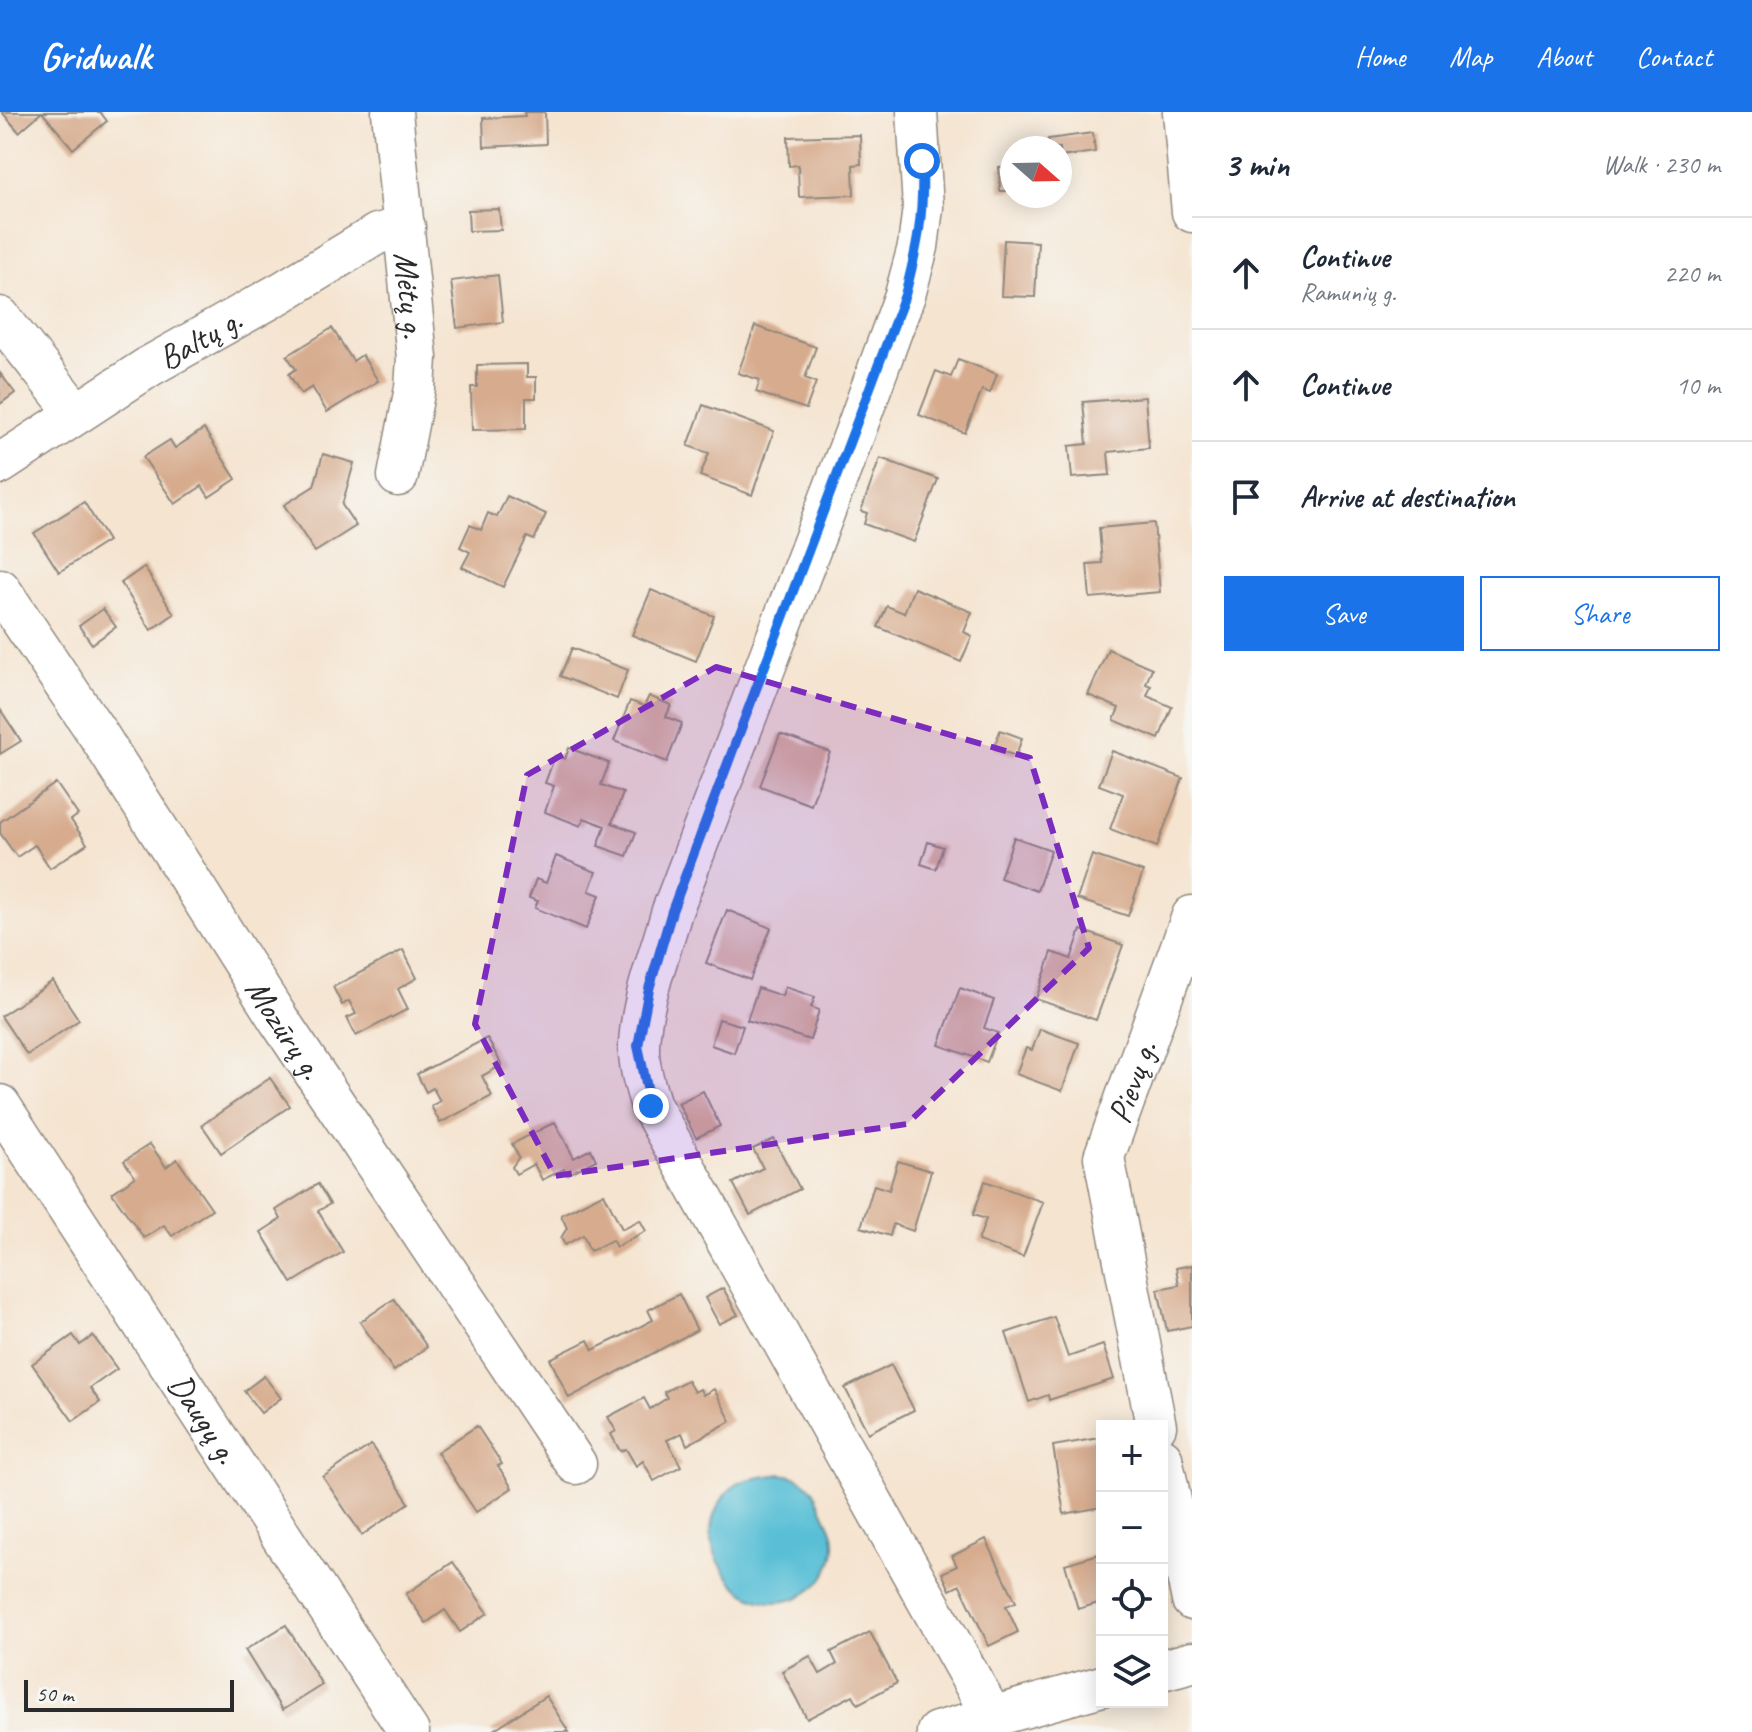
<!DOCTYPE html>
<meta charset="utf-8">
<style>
:root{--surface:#fff;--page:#f6f6f7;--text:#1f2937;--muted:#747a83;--line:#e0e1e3;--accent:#1a73e8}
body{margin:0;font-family:Caveat,sans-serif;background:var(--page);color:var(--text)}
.controls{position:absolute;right:24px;bottom:24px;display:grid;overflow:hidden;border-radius:0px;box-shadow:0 4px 20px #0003}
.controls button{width:72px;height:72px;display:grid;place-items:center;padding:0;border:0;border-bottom:2px solid var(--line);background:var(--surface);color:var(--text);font:40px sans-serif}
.compass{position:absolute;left:1000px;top:24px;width:72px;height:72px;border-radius:50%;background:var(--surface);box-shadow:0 4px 20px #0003;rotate:110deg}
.scale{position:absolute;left:24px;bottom:20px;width:210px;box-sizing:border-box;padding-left:8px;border:4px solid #2b2b2b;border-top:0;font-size:22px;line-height:28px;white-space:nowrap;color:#2b2b2b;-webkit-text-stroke:6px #f6f6f2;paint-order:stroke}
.stop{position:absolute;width:24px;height:24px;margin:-18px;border:6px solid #1a73e8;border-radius:50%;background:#fff}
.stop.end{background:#1a73e8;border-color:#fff;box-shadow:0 2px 8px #0008}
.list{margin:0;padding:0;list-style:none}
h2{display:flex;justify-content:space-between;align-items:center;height:104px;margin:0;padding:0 32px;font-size:34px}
h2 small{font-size:26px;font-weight:400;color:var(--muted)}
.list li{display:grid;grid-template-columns:52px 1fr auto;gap:24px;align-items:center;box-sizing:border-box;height:112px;padding:0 32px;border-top:2px solid var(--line)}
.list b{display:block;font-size:30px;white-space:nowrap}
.list p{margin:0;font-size:26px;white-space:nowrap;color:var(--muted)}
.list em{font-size:26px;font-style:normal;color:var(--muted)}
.actions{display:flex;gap:16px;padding:24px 32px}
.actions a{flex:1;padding:18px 0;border:2px solid var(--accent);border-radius:0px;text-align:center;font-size:28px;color:var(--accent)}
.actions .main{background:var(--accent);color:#fff}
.icon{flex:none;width:44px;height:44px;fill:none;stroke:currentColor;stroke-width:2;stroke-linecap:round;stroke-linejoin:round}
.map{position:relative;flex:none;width:1192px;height:1620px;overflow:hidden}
header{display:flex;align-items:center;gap:48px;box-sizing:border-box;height:112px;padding:0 40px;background:var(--accent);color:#fff}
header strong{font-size:38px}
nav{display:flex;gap:44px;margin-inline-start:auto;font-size:28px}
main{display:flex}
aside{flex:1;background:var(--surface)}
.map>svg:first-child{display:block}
.water{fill:#58bfd6;stroke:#427580;stroke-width:2}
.building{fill:#d7ac8e}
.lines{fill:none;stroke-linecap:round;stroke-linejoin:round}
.minor-casing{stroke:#90887e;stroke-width:43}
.minor{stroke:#fff;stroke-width:40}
.route{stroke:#1a73e8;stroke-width:10}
.marked{fill:#7b2cbf;fill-opacity:0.2;stroke:#7b2cbf;stroke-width:6;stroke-dasharray:16 10;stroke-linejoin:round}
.labels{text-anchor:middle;stroke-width:6;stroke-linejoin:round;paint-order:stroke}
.street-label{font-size:34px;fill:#2b2b2b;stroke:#f6f6f2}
</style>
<header>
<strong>Gridwalk</strong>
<nav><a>Home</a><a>Map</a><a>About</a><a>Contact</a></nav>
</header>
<main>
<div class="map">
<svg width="1192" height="1620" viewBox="0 0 1192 1620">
<rect width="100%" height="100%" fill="#f6f6f2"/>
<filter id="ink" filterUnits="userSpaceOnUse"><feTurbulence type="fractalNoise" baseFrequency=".0125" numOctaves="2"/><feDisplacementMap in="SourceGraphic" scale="16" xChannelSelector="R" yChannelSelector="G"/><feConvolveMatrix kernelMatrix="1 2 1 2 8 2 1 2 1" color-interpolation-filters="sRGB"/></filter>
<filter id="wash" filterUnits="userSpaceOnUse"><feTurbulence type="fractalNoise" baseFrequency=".006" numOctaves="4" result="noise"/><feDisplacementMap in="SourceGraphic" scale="32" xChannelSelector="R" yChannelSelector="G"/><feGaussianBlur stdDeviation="1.8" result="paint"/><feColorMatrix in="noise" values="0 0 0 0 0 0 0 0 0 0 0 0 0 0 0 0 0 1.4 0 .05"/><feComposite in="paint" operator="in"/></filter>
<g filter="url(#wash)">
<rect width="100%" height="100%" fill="#f5e4d0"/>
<path class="water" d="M781,1362c26,3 33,14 42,37 5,11 12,22 11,35 -2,50 -64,75 -99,39 -11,-12 -23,-32 -24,-49 -1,-21 13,-48 33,-55 12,-4 25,-5 37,-7z"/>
<g id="blocks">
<g class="building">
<path d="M2,0h98l7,9 -34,28 -31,-37 -23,20z"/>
<path d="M524,0h21l1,32 -62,3 -1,-29 42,-2z"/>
<path d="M1093,21l2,19 -35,5v-9h-11l-1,-9z"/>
<path d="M860,23l1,29 -8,1 1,30 -55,2 -1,-32 -9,1 -1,-29z"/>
<path d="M1012,54v25h-12l-1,-24z"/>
<path d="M499,97l2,21 -32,1 -1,-21z"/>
<path d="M1004,128l34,2 -3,55 -34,-1z"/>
<path d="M498,163l5,47 -46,6 -6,-47z"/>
<path d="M755,214l61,21 -11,31 11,4 -10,27 -50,-17 4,-12 -22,-7z"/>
<path d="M332,216l21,33 9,-6 16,26 -51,31 -15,-25 -11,7 -12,-20 7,-5 -9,-13z"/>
<path d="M958,247l39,15 -7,19 -8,-3 -17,43 -46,-18 17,-44 15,6z"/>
<path d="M527,252v13h9v21h-10v31l-54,1 -1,-43h6v-22z"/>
<path d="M0,261l15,20 -15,11z"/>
<path d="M1145,285l4,51 -41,4 2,23 -38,3 -3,-32 18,-2 -4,-42z"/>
<path d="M703,293l71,26 -22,64 -52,-19 9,-23 -21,-7z"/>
<path d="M204,317l32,50 -27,18 -7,-11 -27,18 -32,-47 27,-17 5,8z"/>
<path d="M323,342l31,9 -12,42 14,21 -41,26 -31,-47 30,-19z"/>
<path d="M880,346l58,21 -24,63 -50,-18 3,-11 -6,-2z"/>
<path d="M507,384l39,18 -12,26 -7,-3 -24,50 -41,-20 8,-15 -10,-5 10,-22 11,5 7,-17 9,4z"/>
<path d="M84,390l24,39 -49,31 -25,-39z"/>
<path d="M1154,411l6,69 -70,6 -3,-34 15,-1 -3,-35z"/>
<path d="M144,455l30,47 -23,16 -30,-47z"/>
<path d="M914,476l58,24 -8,20 8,4 -11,26 -83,-35 9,-21 17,7z"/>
<path d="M651,478l63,26 -18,45 -64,-26z"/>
<path d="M103,497l13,18 -24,17 -13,-18z"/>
<path d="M572,536l56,22 -11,29 -57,-23z"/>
<path d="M1108,537l44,19 -6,16 5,2 -4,10 25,11 -13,32 -45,-19 5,-12 -31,-13z"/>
<path d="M649,584l22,9 -5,12 16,6 -15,39 -53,-21 16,-40 14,5z"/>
<path d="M0,597l21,32 -21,13z"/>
<path d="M1000,618l22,8 -6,18 -22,-8z"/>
<path d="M780,622l50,18 -19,53 -51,-19z"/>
<path d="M569,636l40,15 -8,22 22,8 -11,30 24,9 -9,24 -29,-10 7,-20 -21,-8 -3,8 -36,-14 9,-26 -9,-3 10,-27 10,3z"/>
<path d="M1112,639l71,27 -26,69 -47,-18 13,-35 -24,-9z"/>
<path d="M56,671l22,32 -7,5 16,24 -37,24 -15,-23 -18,12 -17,-24v-11z"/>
<path d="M1014,725l37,13 -14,41 -37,-13z"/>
<path d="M928,730l15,5 -7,22 -15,-5z"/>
<path d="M1092,743l51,17 -15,44 -51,-17z"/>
<path d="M556,744l40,16 -7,19 11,4 -14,34 -51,-21 3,-7 -9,-3 7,-19 10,4z"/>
<path d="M727,798l44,18 -21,52 -44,-17z"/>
<path d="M1081,818l42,15 -27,75 -60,-21 16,-47 19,7z"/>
<path d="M403,838l14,28 -19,11 10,20 -52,27 -9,-18 9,-4 -7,-13 -7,4 -9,-18z"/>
<path d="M53,869l26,39 -52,35 -26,-39z"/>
<path d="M785,875l30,10 -4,10 8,3 -9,30 -63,-20 11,-32 24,8z"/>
<path d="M960,876l34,12 -10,28 14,5 -11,29 -48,-17z"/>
<path d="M719,907l24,7 -9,27 -23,-8z"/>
<path d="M1040,917l39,14 -17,48 -46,-17 10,-26 6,2z"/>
<path d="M487,926l15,27 -20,11 10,20 -52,27 -9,-17 9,-5 -7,-13 -7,4 -9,-18z"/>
<path d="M270,966l20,28 -69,47 -19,-28z"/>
<path d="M703,979l17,35 -24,12 -18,-35z"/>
<path d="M555,1010l19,36 17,-9 5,11 -29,15 -3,-6 -22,11 -8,-16 -18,10 -4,-7 7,-10 -7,-13z"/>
<path d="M774,1027l26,50 -50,26 -17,-32 30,-15 -10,-19z"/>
<path d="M150,1032l16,23 11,-8 35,50 -40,27 -8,-11 -20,13 -32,-45 23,-16 -11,-16z"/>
<path d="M898,1049l33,10 -18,60 -20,-7 -3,12 -29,-9 13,-42 15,5z"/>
<path d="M985,1069l58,21 -20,55 -45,-16 8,-22 -13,-4z"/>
<path d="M318,1072l12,20 -12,7 25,41 -51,31 -31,-51 20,-13 -5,-9z"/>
<path d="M604,1081l18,36 18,-9 6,11 -30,16 -4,-7 -22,11 -7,-16 -18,10 -4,-7 6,-10 -6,-13z"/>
<path d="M1192,1153v61l-25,5 -9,-42 21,-4 -3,-17z"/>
<path d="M723,1176l15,27 -19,9 -14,-26z"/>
<path d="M679,1182l18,36 -128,68 -19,-39 38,-19 5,10 31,-15 29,-15 -5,-10z"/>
<path d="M394,1187l33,48 -33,24 -34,-49z"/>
<path d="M1054,1205l14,40 35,-12 11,34 -65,21 -1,-5 -19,7 -23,-69z"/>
<path d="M73,1223l7,10 13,-9 24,33 -27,19 10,14 -27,19 -41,-57z"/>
<path d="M891,1253l23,45 -46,23 -23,-45z"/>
<path d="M264,1264l17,22 -20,15 -17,-22z"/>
<path d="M687,1268l7,12 6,-3 3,6 11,-6 17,32 -44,24 -5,-12 -15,7 14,26 -27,15 -11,-20 -7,5 -10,-17 -6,2 -9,-17 5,-3 -8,-14 36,-19 6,11 17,-11 -3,-6z"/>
<path d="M477,1314l25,38 -4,2 14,22 -36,24 -39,-60z"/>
<path d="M1099,1326l3,17v52l-38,7 -11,-68z"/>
<path d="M371,1333l38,58 -47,32 -39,-58z"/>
<path d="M986,1427l30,63 -10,4 12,26 -29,14 -29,-61 -10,5 -8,-17 15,-7 -5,-10z"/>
<path d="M1102,1441v49l-24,7 -13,-45z"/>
<path d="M453,1450l35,51 -28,19 -15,-22 -19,13 -20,-29z"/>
<path d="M286,1513l36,60 -40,25 -37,-60z"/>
<path d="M870,1520l27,51 -39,21 -5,-9 -46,24 -25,-48 28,-15 10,18 17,-10 -6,-12z"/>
<path d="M546,1584l23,36h-79z"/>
</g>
</g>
</g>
<g filter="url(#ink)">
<use href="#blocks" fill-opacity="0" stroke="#90887e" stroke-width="2"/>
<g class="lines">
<defs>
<g id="minor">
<path id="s1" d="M392,0l25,246 -2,30 -17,88"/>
<path d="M917,0l6,95 -5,40 -13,48 -51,140 -182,476c-12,43 -31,89 -33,134 -1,20 6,41 12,61l341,610"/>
<path d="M1183,0l9,100"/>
<path d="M0,205l76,96"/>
<path id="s2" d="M0,352l150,-98 132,-74 95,-58 28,-7"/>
<path id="s3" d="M0,477l99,147 180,284 297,444"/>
<path id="s4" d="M0,993l409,627"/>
<path id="s5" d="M1156,1314l-52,-269 88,-241"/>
<path d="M1162,1346l30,142"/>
<path d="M1162,1558l30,-8"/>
<path d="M937,1620l165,-46"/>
</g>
</defs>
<use href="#minor" class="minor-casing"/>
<use href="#minor" class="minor"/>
</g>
</g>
<g class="lines" filter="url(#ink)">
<path class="route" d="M651,994l-13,-60 11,-57 23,-78 233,-616c13,-50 19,-81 17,-134"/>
</g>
<path class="marked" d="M716,555l314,91 59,190 -182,176 -352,52 -80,-152 52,-249z"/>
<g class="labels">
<g class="street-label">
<text dy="12" stroke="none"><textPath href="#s1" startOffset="184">Mėtų g.</textPath></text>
<text dy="12" stroke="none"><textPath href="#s2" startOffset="236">Baltų g.</textPath></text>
<text dy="12" stroke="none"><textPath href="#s3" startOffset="524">Mozūrų g.</textPath></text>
<text dy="12" stroke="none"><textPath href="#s5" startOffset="354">Pievų g.</textPath></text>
<text dy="12" stroke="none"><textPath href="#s4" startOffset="374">Daugų g.</textPath></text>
</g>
</g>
</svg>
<div class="controls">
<button>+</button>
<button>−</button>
<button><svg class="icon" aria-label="locate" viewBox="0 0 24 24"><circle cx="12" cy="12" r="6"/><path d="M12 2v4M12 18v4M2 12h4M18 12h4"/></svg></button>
<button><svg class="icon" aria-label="layers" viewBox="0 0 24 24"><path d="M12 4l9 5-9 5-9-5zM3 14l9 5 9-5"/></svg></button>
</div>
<svg class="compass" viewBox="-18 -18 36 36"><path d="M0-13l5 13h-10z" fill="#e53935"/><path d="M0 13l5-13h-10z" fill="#747a83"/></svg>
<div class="scale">50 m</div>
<div class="stop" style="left:922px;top:49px"></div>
<div class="stop end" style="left:651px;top:994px"></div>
</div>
<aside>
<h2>3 min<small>Walk · 230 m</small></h2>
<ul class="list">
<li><svg class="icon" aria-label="ahead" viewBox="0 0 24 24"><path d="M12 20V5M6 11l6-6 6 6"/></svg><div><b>Continue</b><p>Ramunių g.</p></div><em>220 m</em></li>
<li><svg class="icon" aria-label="ahead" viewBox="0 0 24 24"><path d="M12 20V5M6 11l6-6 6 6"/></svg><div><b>Continue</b></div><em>10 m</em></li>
<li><svg class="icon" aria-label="arrive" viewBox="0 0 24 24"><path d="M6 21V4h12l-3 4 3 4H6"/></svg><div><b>Arrive at destination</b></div></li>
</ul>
<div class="actions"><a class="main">Save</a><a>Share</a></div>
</aside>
</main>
